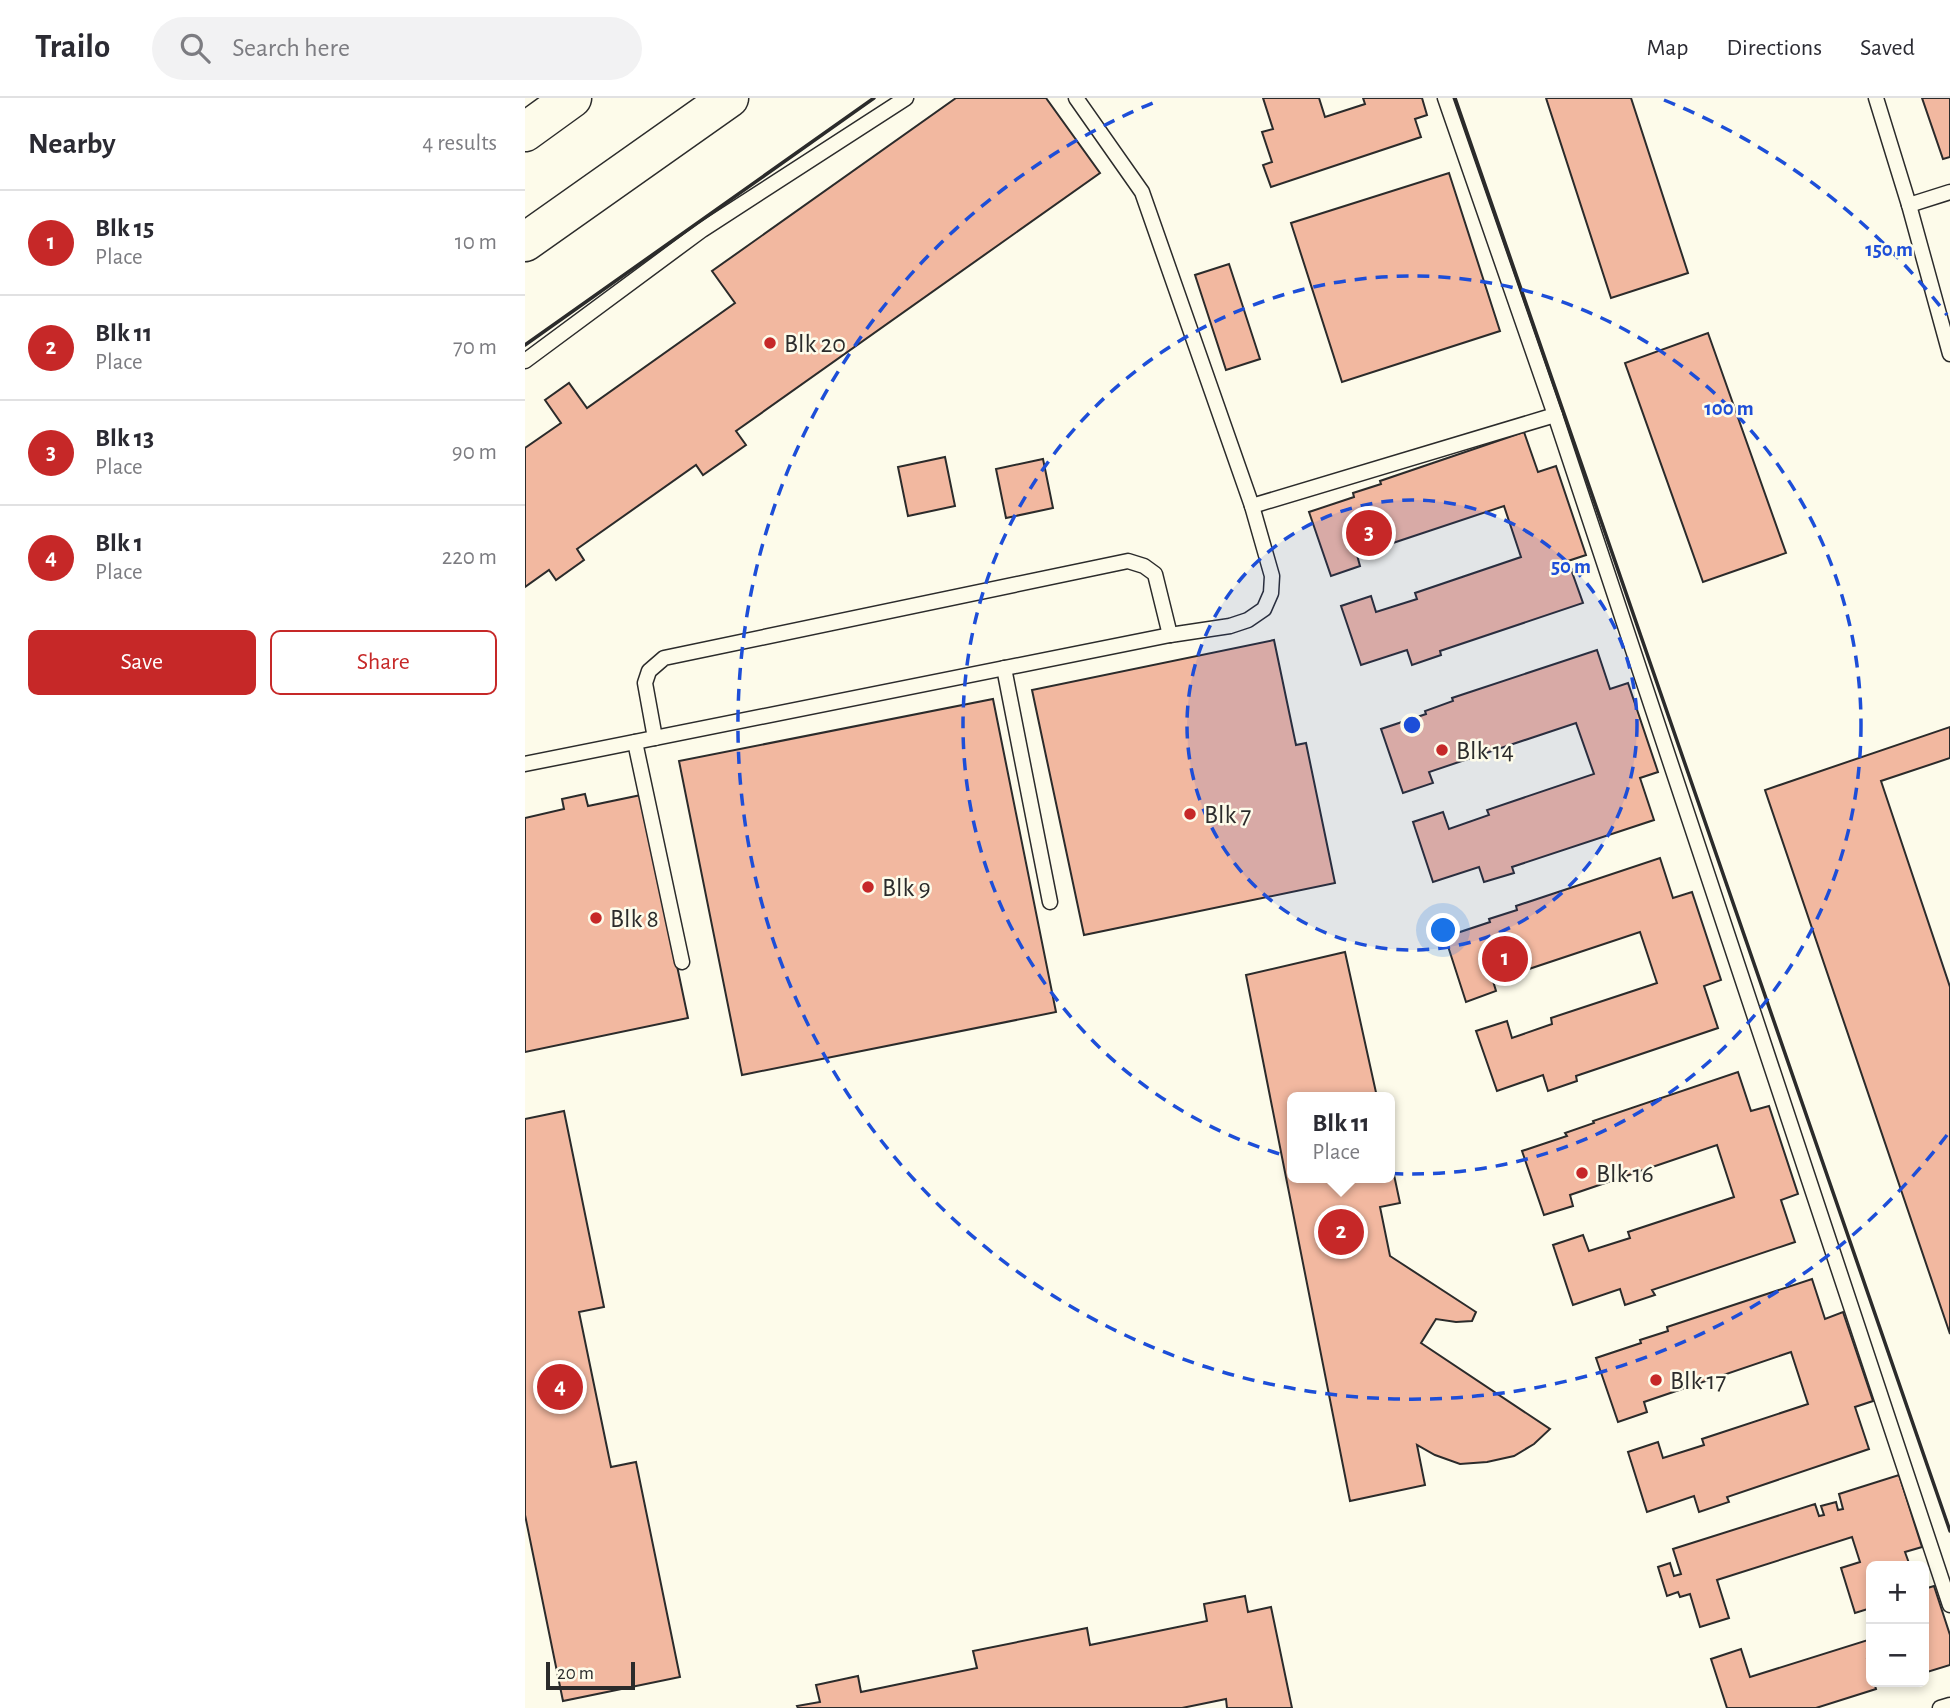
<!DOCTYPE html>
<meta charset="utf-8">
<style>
:root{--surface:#fff;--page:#f2f2f3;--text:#2b2b33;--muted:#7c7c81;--line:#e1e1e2;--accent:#c62828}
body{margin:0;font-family:"Alegreya Sans",sans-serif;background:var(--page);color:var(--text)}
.controls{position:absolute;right:21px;bottom:21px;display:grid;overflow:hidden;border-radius:10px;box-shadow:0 4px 10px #0003}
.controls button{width:63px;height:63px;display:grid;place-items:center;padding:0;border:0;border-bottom:2px solid var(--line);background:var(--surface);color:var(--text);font:35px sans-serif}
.scale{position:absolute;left:21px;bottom:18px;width:89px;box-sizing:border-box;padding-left:7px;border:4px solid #2b2b2b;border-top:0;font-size:19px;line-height:24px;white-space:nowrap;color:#2b2b2b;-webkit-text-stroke:5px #fdfbea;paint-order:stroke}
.you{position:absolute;left:919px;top:833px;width:24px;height:24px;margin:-18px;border:5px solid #fff;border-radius:50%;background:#1a73e8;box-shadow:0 0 0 10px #1a73e833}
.badge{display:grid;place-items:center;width:46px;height:46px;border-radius:50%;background:var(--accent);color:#fff;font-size:23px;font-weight:700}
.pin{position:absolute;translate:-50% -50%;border:4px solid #fff;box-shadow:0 2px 7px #0006}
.popup{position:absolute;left:762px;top:994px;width:108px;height:91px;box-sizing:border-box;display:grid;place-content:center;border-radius:10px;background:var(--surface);filter:drop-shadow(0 2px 5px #0005);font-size:23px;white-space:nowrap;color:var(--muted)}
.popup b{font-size:26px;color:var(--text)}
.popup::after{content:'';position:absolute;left:50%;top:100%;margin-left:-14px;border:14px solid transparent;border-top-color:var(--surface)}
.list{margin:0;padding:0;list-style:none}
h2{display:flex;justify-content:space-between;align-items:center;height:91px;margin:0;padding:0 28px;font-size:30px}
h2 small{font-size:23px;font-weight:400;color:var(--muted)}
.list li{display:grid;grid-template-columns:46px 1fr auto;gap:21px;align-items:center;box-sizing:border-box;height:105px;padding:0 28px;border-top:2px solid var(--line)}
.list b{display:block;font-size:26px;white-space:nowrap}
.list p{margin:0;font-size:23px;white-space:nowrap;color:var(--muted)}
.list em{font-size:23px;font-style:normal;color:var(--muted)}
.actions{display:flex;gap:14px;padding:21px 28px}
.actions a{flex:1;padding:16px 0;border:2px solid var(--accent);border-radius:10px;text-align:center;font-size:24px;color:var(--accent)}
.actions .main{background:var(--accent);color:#fff}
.icon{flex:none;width:38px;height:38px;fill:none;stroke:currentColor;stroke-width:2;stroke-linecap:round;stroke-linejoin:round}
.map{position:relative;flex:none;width:1425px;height:1610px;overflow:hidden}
header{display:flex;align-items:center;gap:42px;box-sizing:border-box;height:98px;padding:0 35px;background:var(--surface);border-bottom:2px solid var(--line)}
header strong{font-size:33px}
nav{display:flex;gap:38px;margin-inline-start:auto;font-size:24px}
.search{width:490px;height:63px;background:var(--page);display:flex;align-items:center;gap:18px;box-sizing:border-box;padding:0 24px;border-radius:38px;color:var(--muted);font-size:26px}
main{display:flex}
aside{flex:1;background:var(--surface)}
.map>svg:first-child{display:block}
.building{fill:#f2b8a0;stroke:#2b2b2b;stroke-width:2}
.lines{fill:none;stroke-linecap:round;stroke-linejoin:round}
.lane-casing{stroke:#2b2b2b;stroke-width:17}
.highway-casing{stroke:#2b2b2b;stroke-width:41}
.lane{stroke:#fdfbea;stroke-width:14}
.highway{stroke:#fdfbea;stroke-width:38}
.wall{stroke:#2b2b2b;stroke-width:3.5}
.ring{fill:none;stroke:#1d4ed8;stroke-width:3.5;stroke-dasharray:12 9}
.poi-dot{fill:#c62828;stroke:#fdfbea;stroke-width:2.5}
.labels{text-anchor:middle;stroke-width:5;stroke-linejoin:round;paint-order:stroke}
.poi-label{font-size:26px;fill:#2b2b2b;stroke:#fdfbea;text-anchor:start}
.centre{fill:#1d4ed8;stroke:#fdfbea;stroke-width:3.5}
.ring-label{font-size:21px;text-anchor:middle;font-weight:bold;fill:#1d4ed8;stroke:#fdfbea;stroke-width:5;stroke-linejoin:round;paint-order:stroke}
</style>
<header>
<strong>Trailo</strong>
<div class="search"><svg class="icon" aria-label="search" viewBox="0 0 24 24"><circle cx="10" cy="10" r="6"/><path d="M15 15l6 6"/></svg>Search here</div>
<nav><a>Map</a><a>Directions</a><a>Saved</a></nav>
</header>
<main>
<aside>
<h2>Nearby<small>4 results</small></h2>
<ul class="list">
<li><span class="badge">1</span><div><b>Blk 15</b><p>Place</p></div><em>10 m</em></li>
<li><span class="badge">2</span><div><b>Blk 11</b><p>Place</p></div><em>70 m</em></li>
<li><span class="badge">3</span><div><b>Blk 13</b><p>Place</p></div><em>90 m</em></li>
<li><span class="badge">4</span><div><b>Blk 1</b><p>Place</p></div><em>220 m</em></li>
</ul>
<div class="actions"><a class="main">Save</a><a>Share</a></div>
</aside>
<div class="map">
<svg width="1425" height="1610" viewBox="0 0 1425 1610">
<rect width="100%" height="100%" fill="#fdfbea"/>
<g class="building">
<path d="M431,0h90l54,75 -364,258 10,14 -43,30 -7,-10 -119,84 7,11 -28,20 -7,-10 -24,17v-139l36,-25 -16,-23 24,-17 18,25 148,-105 -23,-32z"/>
<path d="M738,0h56l6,19 40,-13 -2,-6h59l5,17 -12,4 6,18 -150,50 -8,-22 9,-3 -10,-30 11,-3z"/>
<path d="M1021,0h85l57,175 -77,25z"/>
<path d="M1397,0h28v59l-7,2z"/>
<path d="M924,75l51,158 -158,51 -51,-159z"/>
<path d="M704,166l31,95 -34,11 -31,-95z"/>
<path d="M1183,235l78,220 -83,29 -78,-219z"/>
<path d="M999,334l14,40 18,-6 30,89 -18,6 15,42 -143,48 1,4 -29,10 -5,-15 -46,15 -20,-59 30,-10 5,16 41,-13 -2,-6 106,-36 -17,-51 -147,49 3,11 -29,10 -22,-64 45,-15 -1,-4 28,-9 -1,-3z"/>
<path d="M420,359l10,49 -47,10 -10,-49z"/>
<path d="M518,361l10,49 -47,10 -10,-49z"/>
<path d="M749,542l22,105 10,-2 29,140 -251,52 -52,-245z"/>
<path d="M1072,552l13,39 18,-6 30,89 -18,6 14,42 -142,47 2,6 -30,9 -5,-15 -46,15 -20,-60 30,-10 6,17 40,-14 -2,-5 107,-36 -18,-51 -147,49 4,11 -30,10 -22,-64 45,-15 -1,-3 28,-10 -1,-3z"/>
<path d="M468,601l63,313 -314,63 -63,-314z"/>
<path d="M1425,629v31l-69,23 69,206v347l-185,-544z"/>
<path d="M60,696l3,12 53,-11 47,223 -163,34v-234l39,-9 -2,-10z"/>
<path d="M1135,760l13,40 19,-6 29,88 -17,6 14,42 -142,48 1,5 -29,10 -5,-16 -46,16 -21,-60 31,-10 5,17 40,-14 -1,-6 106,-35 -17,-51 -147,49 3,10 -30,11 -21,-65 45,-15 -1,-3 28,-9 -1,-4z"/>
<path d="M820,854l32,145h-85v81h98v-22l10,47 -20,4 10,49 86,56 -4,9 -16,1 -20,-3 -15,24 129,86 -16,15 -20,12 -27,6 -27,2 -25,-9 -18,-10 8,40 -75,16 -104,-526z"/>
<path d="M1213,974l13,39 18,-5 29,88 -17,6 14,42 -143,48 3,5 -30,10 -5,-16 -47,16 -20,-60 30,-10 6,16 41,-13 -2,-6 106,-35 -17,-52 -147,50 3,11 -29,9 -22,-64 45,-15 -2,-3 29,-10 -1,-2z"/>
<path d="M39,1013l40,196 -25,5 32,155 25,-5 44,215 -117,24 -38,-186v-396z"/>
<path d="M1287,1181l13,40 18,-7 30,89 -18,6 14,42 -142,48 2,5 -30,10 -5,-16 -47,16 -19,-60 30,-10 5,16 41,-13 -2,-6 106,-35 -17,-52 -147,50 3,10 -29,10 -22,-64 45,-15 -1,-3 28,-9 -1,-4z"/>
<path d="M1374,1377l23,72 -17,5 5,14h-39v42l-16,5 -14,-45 19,-6 -8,-25 -135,43 12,38 -29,9 -10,-33 -10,3 -2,-5 -11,4 -9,-29 12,-4 4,13 7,-2 -8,-25 142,-45 4,12 5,-1 -3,-9 15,-4 2,8 5,-1 -4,-15z"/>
<path d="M1409,1488l16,49v30l-26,8v-84z"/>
<path d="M720,1498l3,16 23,-5 21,101h-65l-1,-9 -44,9h-384l-1,-2 23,-4 -4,-17 42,-9 3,16 116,-24 -4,-17 114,-23 3,17 117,-24 -3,-17z"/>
<path d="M1346,1541v18l-4,2 4,14v9h3l2,7 -60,19h-89l-16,-49 30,-10 9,28z"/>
</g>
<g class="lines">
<defs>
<g id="lane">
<path d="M920,0l110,317 395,1190"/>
<path d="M1351,0l33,107 41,149"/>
<path d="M1384,107l41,-13"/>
<path d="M0,263l177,-131 204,-132"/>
<path d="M727,408l303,-91"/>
<path d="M479,570l46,234"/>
<path d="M130,640l-10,-55 4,-12 15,-13 464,-97 16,5 11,8 15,61"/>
<path d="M110,644l47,220"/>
<path d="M0,666l645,-129 60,-9 18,-6 16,-11 7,-16 1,-17 -20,-70 -110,-314 -66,-94"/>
<path d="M1415,1610l10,-3"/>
</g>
<g id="highway">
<path d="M0,34l47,-34"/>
<path d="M0,144l204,-144"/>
</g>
</defs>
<use href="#lane" class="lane-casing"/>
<use href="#highway" class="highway-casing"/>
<use href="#lane" class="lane"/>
<use href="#highway" class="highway"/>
<g class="wall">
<path d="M930,0l495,1433"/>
<path d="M0,247l349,-247"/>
</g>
</g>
<circle cx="887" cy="627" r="225" fill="#1d4ed8" fill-opacity=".12"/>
<g class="ring">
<circle cx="887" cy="627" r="225"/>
<circle cx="887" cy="627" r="449"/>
<path d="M1422 1037A674 674 0 1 1 635 2M1139 2A674 674 0 0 1 1422 217"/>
</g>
<g class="poi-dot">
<circle cx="245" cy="245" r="7"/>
<circle cx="917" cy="652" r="7"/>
<circle cx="665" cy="716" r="7"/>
<circle cx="343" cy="789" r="7"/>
<circle cx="71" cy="820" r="7"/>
<circle cx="1057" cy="1075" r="7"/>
<circle cx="1131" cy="1282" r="7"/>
</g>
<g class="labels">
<g class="poi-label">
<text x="259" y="254">Blk 20</text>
<text x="931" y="661">Blk 14</text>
<text x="679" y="725">Blk 7</text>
<text x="357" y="798">Blk 9</text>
<text x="85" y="829">Blk 8</text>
<text x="1071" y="1084">Blk 16</text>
<text x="1145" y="1291">Blk 17</text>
</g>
</g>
<circle cx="887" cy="627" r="10" class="centre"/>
<g class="ring-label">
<text x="1364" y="158">150 m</text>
<text x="1204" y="317">100 m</text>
<text x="1046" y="475">50 m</text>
</g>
</svg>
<div class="controls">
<button>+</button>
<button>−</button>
</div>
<div class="scale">20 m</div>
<div class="you"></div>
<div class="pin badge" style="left:980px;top:861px">1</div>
<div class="pin badge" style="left:816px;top:1134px">2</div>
<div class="popup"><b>Blk 11</b>Place</div>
<div class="pin badge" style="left:844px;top:435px">3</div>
<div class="pin badge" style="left:35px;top:1289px">4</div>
</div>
</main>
